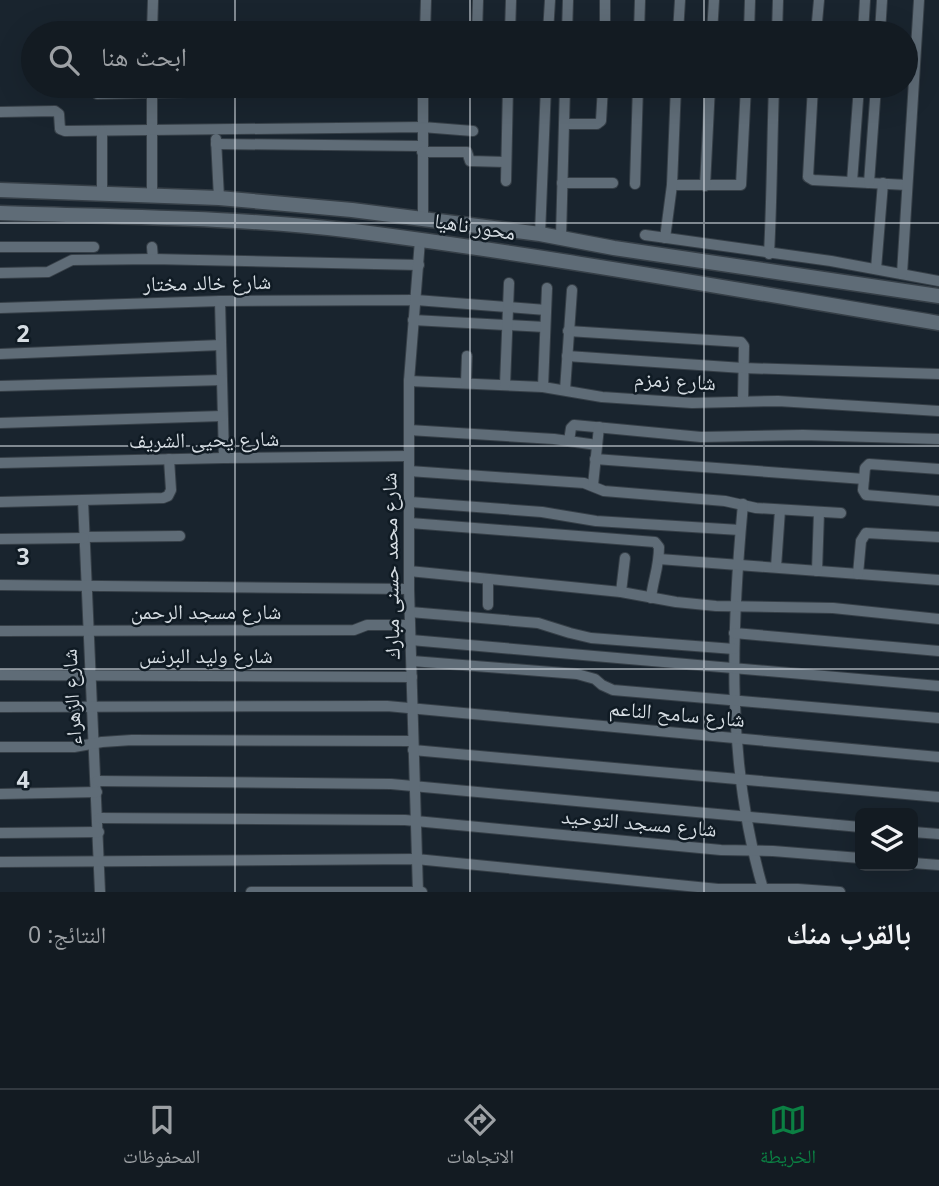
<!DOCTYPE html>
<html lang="ar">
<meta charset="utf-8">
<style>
:root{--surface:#131b22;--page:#20282f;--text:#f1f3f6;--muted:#9da1a5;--line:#323940;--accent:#0b8043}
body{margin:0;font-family:"Noto Sans","Noto Naskh Arabic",sans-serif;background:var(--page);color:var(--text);direction:rtl}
.controls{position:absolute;right:21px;bottom:21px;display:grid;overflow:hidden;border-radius:10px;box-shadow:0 7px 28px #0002}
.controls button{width:63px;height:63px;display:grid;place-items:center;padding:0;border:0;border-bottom:2px solid var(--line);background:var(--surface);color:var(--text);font:35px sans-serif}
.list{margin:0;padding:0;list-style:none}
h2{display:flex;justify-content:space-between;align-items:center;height:91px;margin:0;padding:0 28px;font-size:30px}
h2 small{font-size:23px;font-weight:400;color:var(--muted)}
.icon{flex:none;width:38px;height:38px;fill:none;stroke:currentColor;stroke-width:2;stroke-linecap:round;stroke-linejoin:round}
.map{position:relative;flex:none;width:939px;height:892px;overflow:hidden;direction:ltr}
.search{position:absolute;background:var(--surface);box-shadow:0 7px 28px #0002;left:21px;right:21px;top:21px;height:77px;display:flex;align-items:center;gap:18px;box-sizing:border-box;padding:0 24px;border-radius:38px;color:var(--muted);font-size:26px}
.sheet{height:196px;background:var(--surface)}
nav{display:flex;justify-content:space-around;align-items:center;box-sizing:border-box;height:98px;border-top:2px solid var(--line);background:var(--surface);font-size:19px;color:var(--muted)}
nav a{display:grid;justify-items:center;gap:4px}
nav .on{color:var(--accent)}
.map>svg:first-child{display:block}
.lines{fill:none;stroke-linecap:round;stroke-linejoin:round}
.street-casing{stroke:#363f47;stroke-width:12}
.secondary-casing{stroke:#363f47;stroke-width:17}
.street{stroke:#5f6c77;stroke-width:10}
.secondary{stroke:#5f6c77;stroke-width:14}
.grid{fill:none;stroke:#d6dde3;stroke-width:2;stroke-opacity:0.55}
.labels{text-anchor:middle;stroke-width:5;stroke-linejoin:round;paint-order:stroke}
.street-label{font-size:21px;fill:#d6dde3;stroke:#101b24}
.grid-label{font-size:23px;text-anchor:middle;font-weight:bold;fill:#d6dde3;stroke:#101b24;stroke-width:5;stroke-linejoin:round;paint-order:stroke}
</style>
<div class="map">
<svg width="939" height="892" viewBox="0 0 939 892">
<rect width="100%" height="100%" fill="#19242e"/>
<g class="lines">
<defs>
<g id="street">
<path d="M152,33l1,-33"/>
<path d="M425,33l1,-33"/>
<path d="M477,33l1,-33"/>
<path d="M510,33l1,-33"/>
<path d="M548,33l2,-33"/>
<path d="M567,33l1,-33"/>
<path d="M605,33v-33"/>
<path d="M639,33l1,-33"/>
<path d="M678,33l2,-33"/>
<path d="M712,33l2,-33"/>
<path d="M749,33l1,-33"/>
<path d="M777,33l1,-33"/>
<path d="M816,33l3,-33"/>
<path d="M863,33l2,-33"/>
<path d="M880,33l2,-33"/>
<path d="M152,86v110"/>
<path d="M423,86v133"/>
<path d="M813,86l-5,91 5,3 94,5"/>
<path d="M97,94l326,-7 85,1"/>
<path d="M0,112l55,-1 4,3 1,15 5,2 357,-4 51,4"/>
<path d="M564,124h33l4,-3 2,-35"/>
<path d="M216,139l3,59"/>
<path d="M216,144l206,2"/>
<path d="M422,152h45l3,9 36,1"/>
<path d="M506,181l2,-95"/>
<path d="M852,182l7,-96"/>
<path d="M562,183h51"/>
<path d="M869,183l7,-97"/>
<path d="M635,184l3,-98"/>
<path d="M672,185h69l5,-99"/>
<path d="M705,186l5,-100"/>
<path d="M102,194v-63"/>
<path d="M540,234l6,-148"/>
<path d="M645,235l186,26 108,20"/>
<path d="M561,237l4,-151"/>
<path d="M665,238l7,-53 4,-99"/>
<path d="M0,247h94"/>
<path d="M152,247l1,12"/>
<path d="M769,254c3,-56 3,-112 5,-168"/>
<path d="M876,269l7,-86"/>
<path d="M0,273l48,-1 24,-12 81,-1 266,6"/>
<path d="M902,274l17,-274"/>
<path d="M220,301l4,157"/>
<path d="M0,308l220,-7 196,-1 130,10"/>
<path d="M413,320l132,7"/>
<path d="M568,331l173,11 3,4 -1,55"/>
<path d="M0,354l221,-9"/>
<path d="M567,356l176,12 196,6"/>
<path d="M409,381l134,6 59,10 90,6 86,-2 161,10"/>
<path d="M466,383l1,-27"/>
<path d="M505,385l4,-102"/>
<path d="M0,386l222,-6"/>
<path d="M543,387l4,-99"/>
<path d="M565,390l7,-100"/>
<path d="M0,423l222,-7"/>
<path d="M409,430l145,9 43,6"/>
<path d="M569,441l2,-13 3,-3 127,12 102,-2 136,4"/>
<path d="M595,459l269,20"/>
<path d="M0,463l224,-5 185,-2"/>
<path d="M939,469l-70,-5 -4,4 -2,22 3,5 73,6"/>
<path d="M409,471l175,12 20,8 121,10 31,7 85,5"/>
<path d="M593,485l6,-58"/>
<path d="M83,500l17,392"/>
<path d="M0,502l163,-4 5,-2 3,-6 -2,-31"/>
<path d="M410,502l132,10 54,9 144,9"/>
<path d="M743,504c-12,130 -17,262 21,388"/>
<path d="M410,523l245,19 4,5c0,21 -6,32 -8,51"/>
<path d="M84,537l96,-1"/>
<path d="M0,539l84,-1"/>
<path d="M659,559l280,21"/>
<path d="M776,567l4,-57"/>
<path d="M409,571l212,21 55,10 40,4 117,2 106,11"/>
<path d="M817,571l2,-59"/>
<path d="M858,574l3,-33 5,-8 73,4"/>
<path d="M0,585l409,4"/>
<path d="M621,592l4,-34"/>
<path d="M488,605v-26"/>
<path d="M410,612l128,11 32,10 21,5 143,11"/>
<path d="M0,631l354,-1 13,-5h43"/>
<path d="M734,633l205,18"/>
<path d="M411,640l528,46"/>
<path d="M412,661l165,13 18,5 7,6 11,5 326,28"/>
<path d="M0,675l412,2"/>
<path d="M0,707l387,-1 552,51"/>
<path d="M0,747h74l28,-5 30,-2 281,1"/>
<path d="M413,750l526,47"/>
<path d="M97,781l294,3 469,43"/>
<path d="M0,794l97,-2"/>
<path d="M99,818l306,2 316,30 52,1 87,7"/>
<path d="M913,832l26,2"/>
<path d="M0,833l99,-1"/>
<path d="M0,862l416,-3 302,30h80l42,3"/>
<path d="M913,863l26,2"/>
<path d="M251,892h171"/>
<path d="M418,892l-9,-303v-208l11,-141"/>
</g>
<g id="secondary">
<path d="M0,190l219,8 133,12 188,24 74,14 325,48"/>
<path d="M0,213c118,4 237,4 354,18 195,25 390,60 585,92"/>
</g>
</defs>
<use href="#street" class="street-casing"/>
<use href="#secondary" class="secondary-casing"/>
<use href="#street" class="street"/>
<use href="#secondary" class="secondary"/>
</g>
<path class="grid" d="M235,0v33M470,0v33M704,0v33M235,86v806M470,86v806M704,86v806M0,223h939M0,446h939M0,669h939"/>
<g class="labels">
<g class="street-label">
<text transform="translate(475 227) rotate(9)" y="7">محور ناهيا</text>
<text transform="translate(207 283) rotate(-1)" y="7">شارع خالد مختار</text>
<text transform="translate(675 381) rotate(3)" y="7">شارع زمزم</text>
<text transform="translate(204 440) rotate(-1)" y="7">شارع يحيى الشريف</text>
<text transform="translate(391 566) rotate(-91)" y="7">شارع محمد حسنى مبارك</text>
<text x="206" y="619">شارع مسجد الرحمن</text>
<text x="206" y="663">شارع وليد البرنس</text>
<text transform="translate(72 697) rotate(-93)" y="7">شارع الزهراء</text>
<text transform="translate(677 714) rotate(5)" y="7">شارع سامح الناعم</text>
<text transform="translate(639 823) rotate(5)" y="7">شارع مسجد التوحيد</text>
</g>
</g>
<g class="grid-label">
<text x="23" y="342">2</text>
<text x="23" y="565">3</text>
<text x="23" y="788">4</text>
</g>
</svg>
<div class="controls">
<button><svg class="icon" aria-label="layers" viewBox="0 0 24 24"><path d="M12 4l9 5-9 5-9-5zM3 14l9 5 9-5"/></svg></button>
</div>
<div class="search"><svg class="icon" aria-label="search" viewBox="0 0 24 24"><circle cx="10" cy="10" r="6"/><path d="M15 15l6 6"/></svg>ابحث هنا</div>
</div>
<section class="sheet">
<h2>بالقرب منك<small>النتائج: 0</small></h2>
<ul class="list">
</ul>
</section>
<nav>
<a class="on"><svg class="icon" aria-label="map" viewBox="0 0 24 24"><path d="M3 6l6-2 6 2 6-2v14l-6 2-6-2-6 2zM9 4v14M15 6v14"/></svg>الخريطة</a>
<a><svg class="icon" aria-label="directions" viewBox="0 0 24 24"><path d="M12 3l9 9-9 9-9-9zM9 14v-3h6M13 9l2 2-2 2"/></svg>الاتجاهات</a>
<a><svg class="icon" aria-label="saved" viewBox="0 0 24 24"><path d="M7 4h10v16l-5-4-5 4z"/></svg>المحفوظات</a>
</nav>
